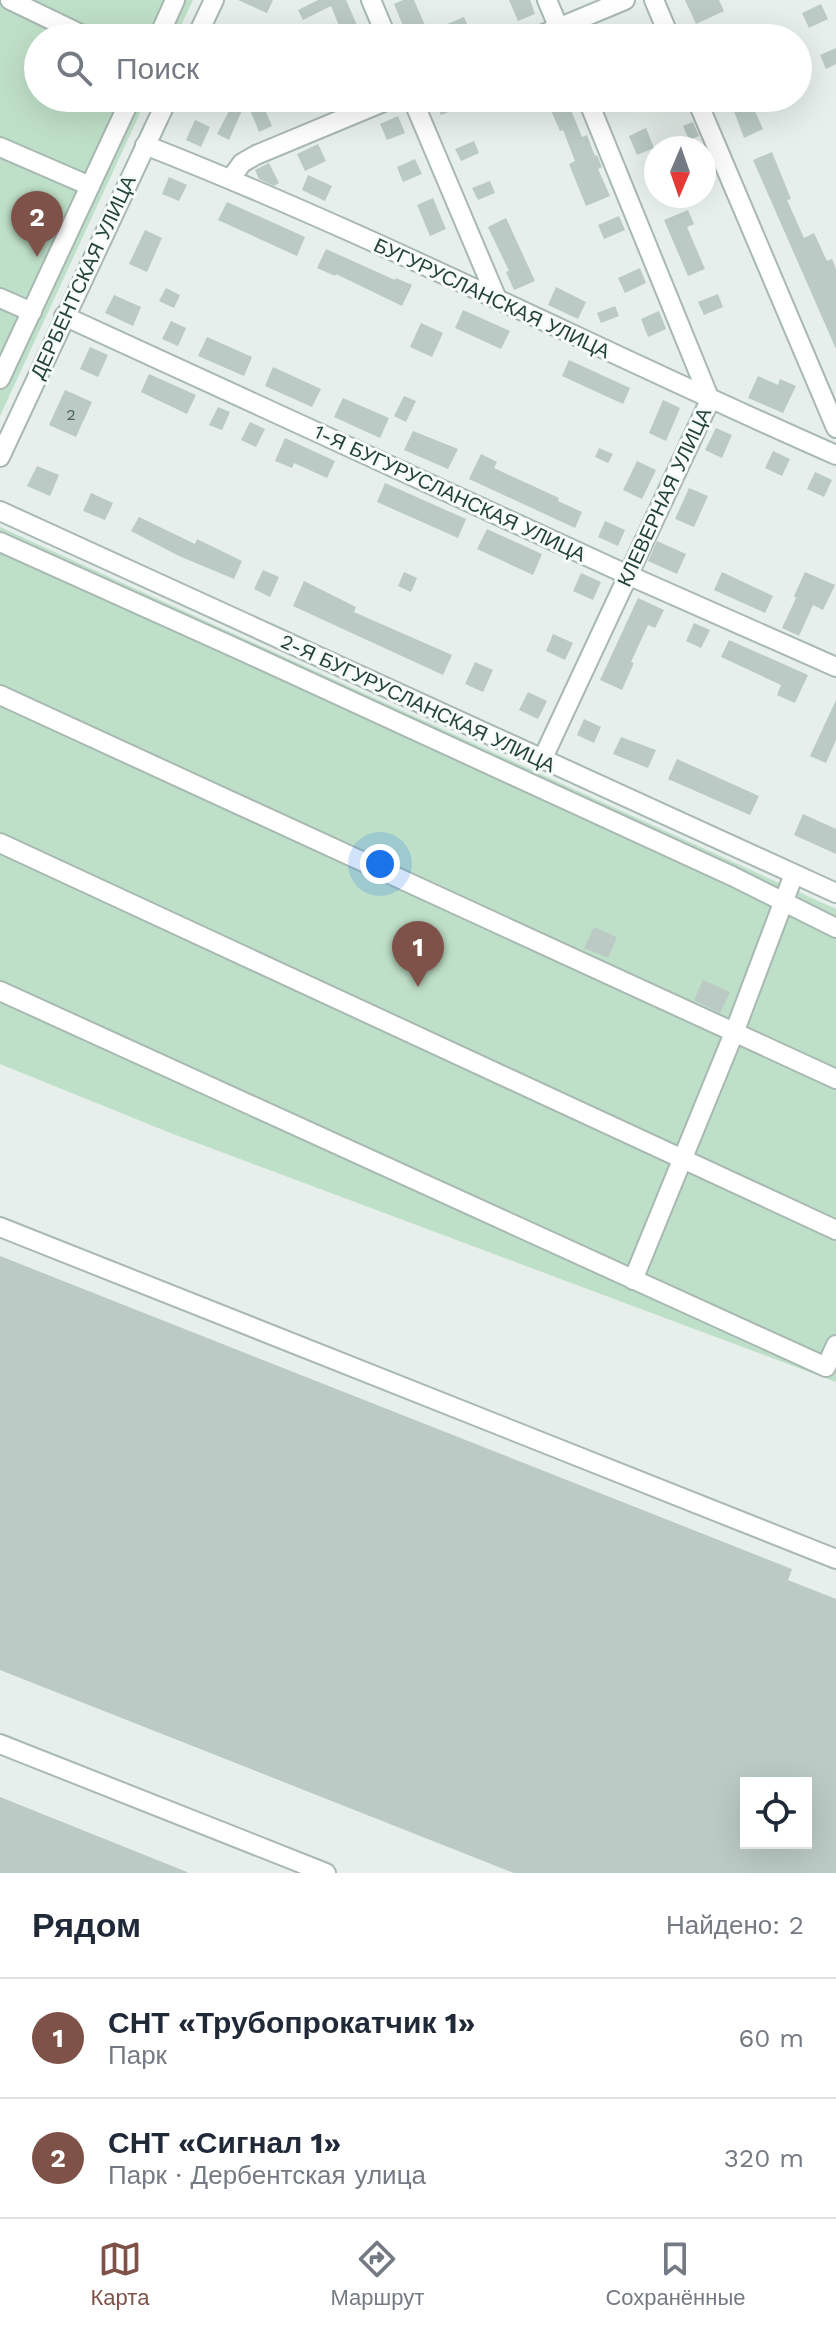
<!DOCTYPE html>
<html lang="ru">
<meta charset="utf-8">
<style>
:root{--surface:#fff;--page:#f6f6f7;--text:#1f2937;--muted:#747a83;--line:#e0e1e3;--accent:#7f5249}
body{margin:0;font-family:"Work Sans",sans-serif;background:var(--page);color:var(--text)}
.controls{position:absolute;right:24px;bottom:24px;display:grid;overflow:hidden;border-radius:0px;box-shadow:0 8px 32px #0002}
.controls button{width:72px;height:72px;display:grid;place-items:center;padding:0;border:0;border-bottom:2px solid var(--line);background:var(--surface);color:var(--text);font:40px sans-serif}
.compass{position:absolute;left:644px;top:136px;width:72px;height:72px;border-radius:50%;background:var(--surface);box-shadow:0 8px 32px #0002;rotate:182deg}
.you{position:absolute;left:380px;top:864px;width:28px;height:28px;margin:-20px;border:6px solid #fff;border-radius:50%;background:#1a73e8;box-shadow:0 0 0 12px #1a73e833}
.badge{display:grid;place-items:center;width:52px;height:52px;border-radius:50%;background:var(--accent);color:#fff;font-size:26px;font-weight:700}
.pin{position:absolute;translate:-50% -66px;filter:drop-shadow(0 2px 4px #0008)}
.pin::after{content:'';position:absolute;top:42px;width:28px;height:24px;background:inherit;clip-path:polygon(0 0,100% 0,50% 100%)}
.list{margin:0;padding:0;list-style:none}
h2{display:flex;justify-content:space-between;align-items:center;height:104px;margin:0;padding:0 32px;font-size:34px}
h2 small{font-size:26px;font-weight:400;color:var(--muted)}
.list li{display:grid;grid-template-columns:52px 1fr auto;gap:24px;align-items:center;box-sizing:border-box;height:120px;padding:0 32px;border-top:2px solid var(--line)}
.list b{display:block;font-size:30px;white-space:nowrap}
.list p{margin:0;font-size:26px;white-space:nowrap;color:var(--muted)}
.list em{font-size:26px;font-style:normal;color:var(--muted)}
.icon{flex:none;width:44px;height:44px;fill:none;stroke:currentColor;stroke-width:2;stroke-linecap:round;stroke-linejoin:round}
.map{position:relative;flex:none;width:836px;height:1873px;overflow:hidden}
.search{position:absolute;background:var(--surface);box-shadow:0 8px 32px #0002;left:24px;right:24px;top:24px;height:88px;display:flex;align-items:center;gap:20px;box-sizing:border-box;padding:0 28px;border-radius:44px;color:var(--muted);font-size:30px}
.sheet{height:344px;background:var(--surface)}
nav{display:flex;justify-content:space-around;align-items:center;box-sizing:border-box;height:112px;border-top:2px solid var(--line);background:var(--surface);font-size:22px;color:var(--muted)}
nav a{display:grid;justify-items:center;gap:4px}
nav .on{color:var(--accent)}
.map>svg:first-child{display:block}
.green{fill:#bfe0c8}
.building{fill:#bbcac4;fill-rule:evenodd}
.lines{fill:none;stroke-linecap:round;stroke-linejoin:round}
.minor-casing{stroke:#a8b8b2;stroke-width:22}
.minor{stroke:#fff;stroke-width:18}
.labels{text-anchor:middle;stroke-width:6;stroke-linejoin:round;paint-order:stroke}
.number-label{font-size:16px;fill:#4a645c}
.street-label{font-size:20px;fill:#24423a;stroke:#f7fbf9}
</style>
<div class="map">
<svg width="836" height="1873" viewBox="0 0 836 1873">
<rect width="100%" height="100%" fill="#e6efeb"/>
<g class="green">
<path d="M0,0h193l-18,38h-137v60h109l-147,318z"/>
<path d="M0,527l836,382v473l-663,-248 -173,-70z"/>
</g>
<g class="building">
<path d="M238,0h35l-6,13z"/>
<path d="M318,0h28l14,32 -16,6 -13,-32 -28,14 -5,-10z"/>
<path d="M403,0h11l14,32 36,-15 9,21h-65l-14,-34z"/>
<path d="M509,0h21l5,14 -17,7z"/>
<path d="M685,0h34l5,11 -28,13z"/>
<path d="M821,4l7,15 -19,9 -7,-15z"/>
<path d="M836,48v16l-10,5 -6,-14z"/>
<path d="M224,98h18l2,8 -15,34 -12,-6 12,-23z"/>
<path d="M301,98h36l-30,13z"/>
<path d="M444,98h11l4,10 -18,7 -5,-14z"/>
<path d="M566,98l16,39 5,-2 8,21 2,-1 5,12 -4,2 12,27 -24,10 -17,-42 6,-3 -12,-31 -3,1 -11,-25z"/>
<path d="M610,98h39l-33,14z"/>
<path d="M729,98h20l14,31 -19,9z"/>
<path d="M263,105l9,21 -13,6 -9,-22z"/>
<path d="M398,116l7,17 -18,7 -7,-16z"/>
<path d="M195,120l15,7 -9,20 -15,-7z"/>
<path d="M693,122l6,14 -10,4 -6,-14z"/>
<path d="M646,128l8,20 -17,7 -8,-19z"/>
<path d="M474,141l5,12 -18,8 -6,-12z"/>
<path d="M318,144l8,17 -21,10 -8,-17z"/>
<path d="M704,148l11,25 -11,5z"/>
<path d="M772,152l19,47 -4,1 17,38 10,-5 13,28 5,-2 4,10v80l-83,-189z"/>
<path d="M415,159l7,15 -19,8 -6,-15z"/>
<path d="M269,163l10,20 -5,3 -15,-7 -4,-9z"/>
<path d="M308,175l24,11 -7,15 -23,-11z"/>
<path d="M169,177l18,8 -8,16 -17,-7z"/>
<path d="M490,181l5,12 -17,7 -6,-12z"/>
<path d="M433,198l13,31 -16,7 -13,-31z"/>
<path d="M227,202l78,35 -8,19 -79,-36z"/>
<path d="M688,210l6,14 -7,3 18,42 -17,7 -24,-56z"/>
<path d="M619,216l6,14 -21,9 -6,-14z"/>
<path d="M506,218l29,63 -21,9 -8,-18 3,-1 -21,-44z"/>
<path d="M145,230l17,8 -15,34 -18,-8z"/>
<path d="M326,249l69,31 1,-2 16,7 -10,21 -66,-32 -1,2 -18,-8z"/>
<path d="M640,268l6,15 -21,10 -7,-15z"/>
<path d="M556,287l30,15 -8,17 -30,-14z"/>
<path d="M166,288l14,7 -6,13 -15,-7z"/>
<path d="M718,294l5,13 -19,8 -6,-13z"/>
<path d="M114,295l27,12 -8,19 -28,-13z"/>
<path d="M615,306l4,10 -18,7 -4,-10z"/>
<path d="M463,310l47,21 -9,18 -46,-21z"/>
<path d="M659,311l7,18 -18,8 -7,-18z"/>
<path d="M171,321l15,7 -8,18 -16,-7z"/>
<path d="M421,323l22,10 -11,24 -22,-10z"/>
<path d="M207,337l45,20 -8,19 -46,-20z"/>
<path d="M90,347l18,8 -10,22 -18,-8z"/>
<path d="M569,360l61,28 -7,16 -61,-28z"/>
<path d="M273,367l48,22 -9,18 -47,-21z"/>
<path d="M149,374l47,21 -9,19 -46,-22z"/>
<path d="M758,376l20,9 2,-6 16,7 -13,27 -35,-15z"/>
<path d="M65,390l27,12 -16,35 -27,-12z"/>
<path d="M404,396l12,5 -10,21 -12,-6z"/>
<path d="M343,398l46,20 -9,20 -46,-21z"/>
<path d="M663,400l17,8 -14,33 -17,-8z"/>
<path d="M218,407l12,5 -8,18 -13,-5z"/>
<path d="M250,422l15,7 -9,18 -15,-7z"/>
<path d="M716,428l16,7 -10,23 -17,-8z"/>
<path d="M413,431l45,18 -10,20 -44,-19z"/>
<path d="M285,438l50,23 -8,17 -33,-15 -2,5 -17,-7z"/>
<path d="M599,448l14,6 -5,9 -13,-6z"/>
<path d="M773,451l17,8 -8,17 -17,-8z"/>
<path d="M481,454l16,8 -3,6 65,30 -1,3 24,11 -7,16 -106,-49z"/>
<path d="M637,461l19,9 -14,29 -19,-9z"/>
<path d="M37,466l22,9 -9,21 -23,-10z"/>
<path d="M815,472l17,8 -8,17 -17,-8z"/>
<path d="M385,483l81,36 -8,19 -81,-36z"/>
<path d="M689,488l19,8 -14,31 -19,-8z"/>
<path d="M91,493l22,10 -8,17 -22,-9z"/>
<path d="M139,517l56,27 2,-5 45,22 -8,18 -55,-23 -48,-25z"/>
<path d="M605,521l20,9 -7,16 -20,-9z"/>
<path d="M487,529l55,25 -9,21 -56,-26z"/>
<path d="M657,541l29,13 -9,20 -29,-13z"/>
<path d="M263,570l16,7 -9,20 -16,-8z"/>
<path d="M404,572l13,6 -6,14 -13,-6z"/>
<path d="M722,572l51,24 -8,17 -51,-23z"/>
<path d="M805,572l30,13 -12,25 -10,-5 -14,31 -17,-8 14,-30 -2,-2z"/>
<path d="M581,573l20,9 -8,18 -20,-9z"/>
<path d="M304,581l52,26 -2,5 98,43 -9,20 -150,-69z"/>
<path d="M638,598l26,12 -9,18 -7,-3 -17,37 3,1 -12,27 -22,-10z"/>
<path d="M694,623l16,7 -9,18 -15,-7z"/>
<path d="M553,634l20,9 -8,17 -19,-9z"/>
<path d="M729,640l79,35 -13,28 -18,-8 4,-10 -60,-28z"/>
<path d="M475,662l18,8 -10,22 -18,-8z"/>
<path d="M528,692l19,9 -9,18 -19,-9z"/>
<path d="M836,700v40l-10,23 -16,-7z"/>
<path d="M584,719l17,8 -7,16 -17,-8z"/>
<path d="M621,737l35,13 -8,18 -35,-14z"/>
<path d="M677,759l82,37 -9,19 -82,-36z"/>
<path d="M803,814l33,15v25l-42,-19z"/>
<path d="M594,927l23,10 -9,21 -24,-10z"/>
<path d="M703,980l27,12 -10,21 -26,-13z"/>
<path d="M0,1256l792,313 -4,11 48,19v274h-322l-514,-203zM746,1783h60v60h-60z"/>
<path d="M0,1797l187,75v1h-187z"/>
</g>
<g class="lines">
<defs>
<g id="minor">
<path d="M10,0l79,38"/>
<path d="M371,0l16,38"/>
<path d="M547,0l16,38"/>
<path d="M654,0l16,38"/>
<path d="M158,38l17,-38"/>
<path d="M196,38l18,-38"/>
<path d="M534,38l91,-38"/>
<path d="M412,98l85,201"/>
<path d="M696,98l140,330"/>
<path d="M145,145c235,92 460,209 691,310"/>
<path d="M0,147l90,39"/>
<path d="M231,178l11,-15 14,-8 137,-57"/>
<path d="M0,298l32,14"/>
<path d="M64,316l564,259 208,92"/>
<path d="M0,379l131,-281"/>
<path d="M0,457l168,-359"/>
<path d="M0,511l836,382"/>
<path d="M0,542l240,108 492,226 104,52"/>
<path d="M0,695l836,384"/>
<path d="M542,760l168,-360 -123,-302"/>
<path d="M0,843l836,387"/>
<path d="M0,991l826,376 10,-22"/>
<path d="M0,1227l836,332"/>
<path d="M633,1280l101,-247 60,-159"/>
<path d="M0,1744l326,129"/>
</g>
</defs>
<use href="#minor" class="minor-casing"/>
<use href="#minor" class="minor"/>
</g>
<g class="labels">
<g class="number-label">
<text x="71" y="420">2</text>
</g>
<g class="street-label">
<text transform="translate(83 277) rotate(-65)" y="7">ДЕРБЕНТСКАЯ УЛИЦА</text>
<text transform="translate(492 298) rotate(25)" y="7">БУГУРУСЛАНСКАЯ УЛИЦА</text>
<text transform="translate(450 493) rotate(25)" y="7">1-Я БУГУРУСЛАНСКАЯ УЛИЦА</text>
<text transform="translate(664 497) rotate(-65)" y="7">КЛЕВЕРНАЯ УЛИЦА</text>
<text transform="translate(418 703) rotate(25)" y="7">2-Я БУГУРУСЛАНСКАЯ УЛИЦА</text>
</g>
</g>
</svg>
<div class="controls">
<button><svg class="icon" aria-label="locate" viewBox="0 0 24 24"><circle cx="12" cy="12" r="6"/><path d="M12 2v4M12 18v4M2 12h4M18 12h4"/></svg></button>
</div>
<svg class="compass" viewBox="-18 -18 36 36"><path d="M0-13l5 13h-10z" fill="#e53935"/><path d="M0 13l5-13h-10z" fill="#747a83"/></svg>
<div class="you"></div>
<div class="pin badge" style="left:418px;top:987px">1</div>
<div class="pin badge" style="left:37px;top:257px">2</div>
<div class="search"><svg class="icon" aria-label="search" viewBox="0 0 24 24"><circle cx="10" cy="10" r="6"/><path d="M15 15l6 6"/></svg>Поиск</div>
</div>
<section class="sheet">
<h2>Рядом<small>Найдено: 2</small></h2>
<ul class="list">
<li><span class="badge">1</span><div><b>СНТ «Трубопрокатчик 1»</b><p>Парк</p></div><em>60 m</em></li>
<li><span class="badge">2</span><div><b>СНТ «Сигнал 1»</b><p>Парк · Дербентская улица</p></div><em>320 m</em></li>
</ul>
</section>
<nav>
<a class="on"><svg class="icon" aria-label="map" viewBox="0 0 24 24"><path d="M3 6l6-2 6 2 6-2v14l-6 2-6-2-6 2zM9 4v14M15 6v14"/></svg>Карта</a>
<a><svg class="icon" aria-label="directions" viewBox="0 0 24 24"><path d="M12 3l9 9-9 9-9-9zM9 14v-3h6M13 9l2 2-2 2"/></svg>Маршрут</a>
<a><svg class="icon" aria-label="saved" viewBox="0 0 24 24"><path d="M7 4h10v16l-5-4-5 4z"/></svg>Сохранённые</a>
</nav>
